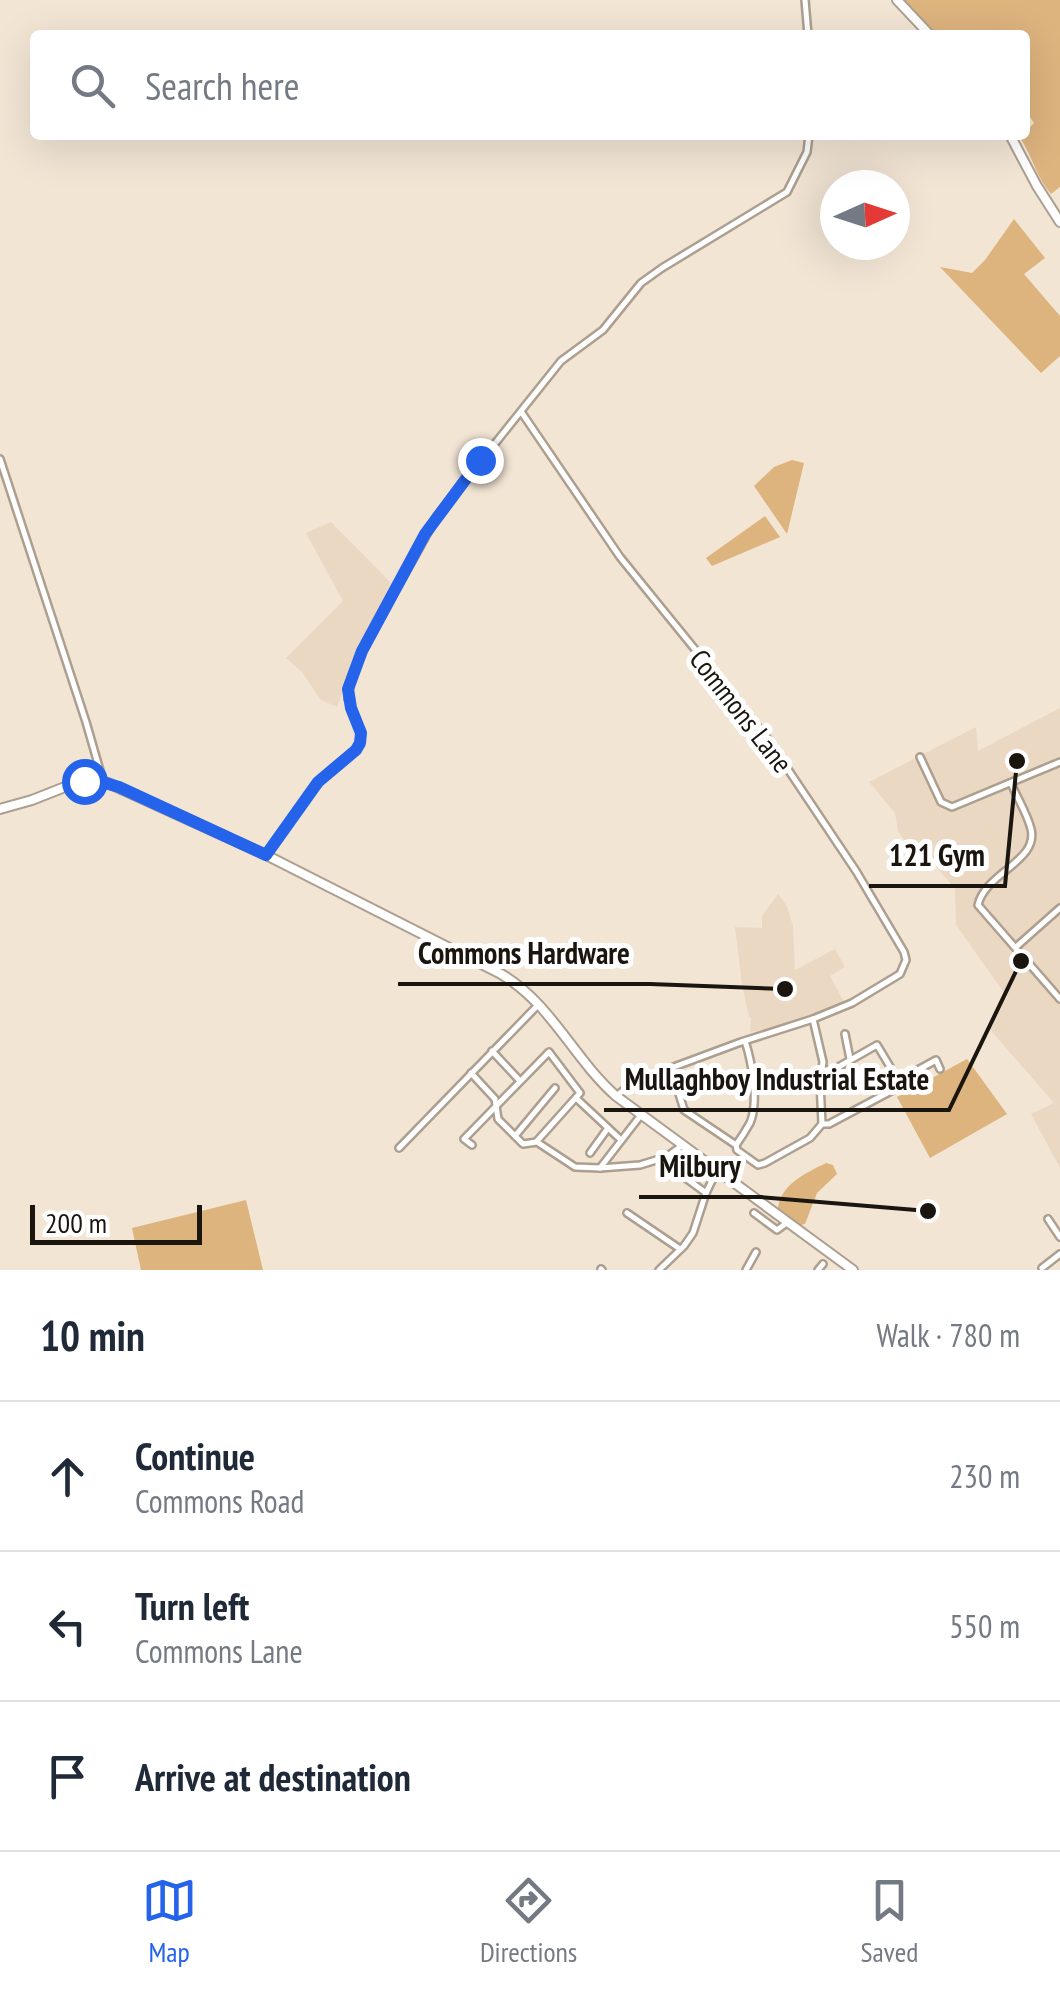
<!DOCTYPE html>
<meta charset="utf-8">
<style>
:root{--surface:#fff;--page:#f2f2f3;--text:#1f2937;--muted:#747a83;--line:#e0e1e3;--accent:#2563eb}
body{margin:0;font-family:"PT Sans Narrow",sans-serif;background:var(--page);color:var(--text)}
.compass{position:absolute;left:820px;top:170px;width:90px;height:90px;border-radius:50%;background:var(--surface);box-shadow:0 10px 40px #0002;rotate:87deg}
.scale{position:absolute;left:30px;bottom:25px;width:172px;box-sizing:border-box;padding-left:10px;border:5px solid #1a150f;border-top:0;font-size:28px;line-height:35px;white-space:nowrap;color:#1a150f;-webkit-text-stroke:8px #fff;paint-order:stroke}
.stop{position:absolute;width:30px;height:30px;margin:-22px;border:8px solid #2563eb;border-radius:50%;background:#fff}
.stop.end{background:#2563eb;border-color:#fff;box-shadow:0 2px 10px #0008}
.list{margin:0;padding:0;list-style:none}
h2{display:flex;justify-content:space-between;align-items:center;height:130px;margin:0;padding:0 40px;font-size:42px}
h2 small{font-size:32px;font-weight:400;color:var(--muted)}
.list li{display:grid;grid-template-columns:65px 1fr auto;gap:30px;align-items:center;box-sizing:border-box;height:150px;padding:0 40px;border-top:2px solid var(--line)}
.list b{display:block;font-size:38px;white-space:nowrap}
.list p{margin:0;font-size:32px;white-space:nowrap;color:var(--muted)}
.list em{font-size:32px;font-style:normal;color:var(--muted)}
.icon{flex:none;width:55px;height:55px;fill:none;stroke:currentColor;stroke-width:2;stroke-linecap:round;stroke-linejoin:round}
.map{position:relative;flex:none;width:1060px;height:1270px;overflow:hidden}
.search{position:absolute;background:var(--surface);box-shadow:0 10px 40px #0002;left:30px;right:30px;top:30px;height:110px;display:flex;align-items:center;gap:25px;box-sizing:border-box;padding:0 35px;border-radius:10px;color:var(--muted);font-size:38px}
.sheet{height:580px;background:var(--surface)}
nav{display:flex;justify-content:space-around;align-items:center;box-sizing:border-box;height:140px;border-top:2px solid var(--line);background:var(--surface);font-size:28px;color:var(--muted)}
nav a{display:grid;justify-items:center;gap:5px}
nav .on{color:var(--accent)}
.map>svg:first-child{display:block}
.built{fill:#ebd8c2}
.green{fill:#ddb37e}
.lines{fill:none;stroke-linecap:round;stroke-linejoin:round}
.street-casing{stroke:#ac9f90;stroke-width:10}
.secondary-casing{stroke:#ac9f90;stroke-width:12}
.street{stroke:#fff;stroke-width:5}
.secondary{stroke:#fff;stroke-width:8}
.route{stroke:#2563eb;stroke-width:12}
.labels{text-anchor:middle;stroke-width:10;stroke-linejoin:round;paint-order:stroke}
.street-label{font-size:28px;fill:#1a150f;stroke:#fff}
.leader{fill:none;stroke:#1a150f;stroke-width:4}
.callout-dot{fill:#1a150f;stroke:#fff;stroke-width:4}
.callout-label{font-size:30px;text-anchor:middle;font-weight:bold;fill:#1a150f;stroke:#fff;stroke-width:10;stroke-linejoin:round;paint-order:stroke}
</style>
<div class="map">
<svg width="1060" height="1270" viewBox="0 0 1060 1270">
<rect width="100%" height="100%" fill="#f2e5d4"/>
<g class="built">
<path d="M331,522l60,61 -36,76 -18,48 -16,-7 -19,-28 -16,-14 57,-57 -37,-68z"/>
<path d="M1060,708v460l-29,-54 23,-11 -67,-77 20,-29 -51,-72 -1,-36 -25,-30 -9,5 -23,-33 -3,-18 -26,-31 107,-55 2,24z"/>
<path d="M778,894l9,12 6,20 2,44 40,-21 10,18 -15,9 14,26 -44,17 -28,10 -22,3 1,-14 -2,-1 -7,-33 -7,-57 27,1v-12z"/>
</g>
<g class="green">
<path d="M902,0h158v187l-9,7c-15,-17 -19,-39 -32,-58l6,-1v-3l9,-9 -9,-13v-75h-89z"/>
<path d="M1014,219l31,39 -21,16 36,42v40l-19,17 -101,-106 32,6 13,-13z"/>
<path d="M792,460l12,3 -17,71 -33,-48 20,-19z"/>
<path d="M765,516l15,21 -68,29 -6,-8z"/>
<path d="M967,1059l40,55 -77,44 -33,-61z"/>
<path d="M826,1163l7,2 4,9 -20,19 -12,31 -5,1 -22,-17c3,-24 28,-35 48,-45z"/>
<path d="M246,1200l17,70h-122l-9,-42z"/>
</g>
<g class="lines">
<defs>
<g id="street">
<path d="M805,0l3,35"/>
<path d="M522,413l98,144 147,181 89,133 48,81 2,8 -6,14 -48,29 -39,16 -72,23 -105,39 -20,15"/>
<path d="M0,459l86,263 17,59"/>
<path d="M920,757l21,45 11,5 108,-45"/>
<path d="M1011,783c6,15 16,30 20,46 8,32 -46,44 -53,76l82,94"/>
<path d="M266,855l52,-73 38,-33 4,-6 1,-10 -13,-34 3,-20 11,-28 75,-135 124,-155 42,-31 38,-47 21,-15 125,-76 20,-40 2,-17"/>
<path d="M1016,947l44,-39"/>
<path d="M813,1019l10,43 -3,20 2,42"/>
<path d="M845,1034l5,25"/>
<path d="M492,1051l28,30"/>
<path d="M823,1070h10l44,-25 24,40"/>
<path d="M471,1073l24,26 3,20 25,25 14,-2 38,25 25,1 40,-3 26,-8 17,-12"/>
<path d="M676,1084l8,26 52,35 1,5 21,15 7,-2 45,-25 12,-14h7l79,-42 8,-11 20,-11 4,9"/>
<path d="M576,1098l45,42"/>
<path d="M515,1136l40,-48"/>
<path d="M472,1145l-8,-6 85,-87 31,41 -43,48"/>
<path d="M736,1145c5,-7 10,-15 14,-22 9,-21 2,-61 -5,-82"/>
<path d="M399,1148l138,-142"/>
<path d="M590,1153l18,-25"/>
<path d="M668,1165l38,28"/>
<path d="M600,1168l41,-53"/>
<path d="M627,1213l53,36"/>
<path d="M754,1213l23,17 11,-8"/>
<path d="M1048,1219l12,18"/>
<path d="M1042,1268l18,-14"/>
<path d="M601,1269l1,1"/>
<path d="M659,1270l25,-24 9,-13 13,-40 11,-23"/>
<path d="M746,1270l10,-18"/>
<path d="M818,1270l5,-6"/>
</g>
<g id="secondary">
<path d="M897,0l33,35"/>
<path d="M1010,135l27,51 23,36"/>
<path d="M0,809l32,-9 48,-19 9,-1 19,3 158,72 235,119c50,29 72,84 115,122l237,174"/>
</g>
</defs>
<use href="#street" class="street-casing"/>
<use href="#secondary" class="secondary-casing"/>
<use href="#street" class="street"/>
<use href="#secondary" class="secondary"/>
</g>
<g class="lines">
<path class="route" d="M84,781l18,1 17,5 147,68 52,-73 38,-32 4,-7 1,-10 -10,-25 -3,-19 14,-38 63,-117 55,-74"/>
</g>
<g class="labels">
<g class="street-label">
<text transform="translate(741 711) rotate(52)" y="10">Commons Lane</text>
</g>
</g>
<path class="leader" d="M1017 761L1005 886H869M785 989L650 984H398M1021 961L949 1110H604M928 1211L760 1197H639"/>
<g class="callout-dot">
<circle cx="1017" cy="761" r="10"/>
<circle cx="785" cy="989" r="10"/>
<circle cx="1021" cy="961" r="10"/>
<circle cx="928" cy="1211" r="10"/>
</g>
<g class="callout-label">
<text x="937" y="866">121 Gym</text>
<text x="524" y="964">Commons Hardware</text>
<text x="777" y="1090">Mullaghboy Industrial Estate</text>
<text x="700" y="1177">Milbury</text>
</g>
</svg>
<svg class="compass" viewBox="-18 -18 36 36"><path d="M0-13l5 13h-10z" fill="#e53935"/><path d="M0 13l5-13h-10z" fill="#747a83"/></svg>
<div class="scale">200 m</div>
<div class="stop" style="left:84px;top:781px"></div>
<div class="stop end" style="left:480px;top:460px"></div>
<div class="search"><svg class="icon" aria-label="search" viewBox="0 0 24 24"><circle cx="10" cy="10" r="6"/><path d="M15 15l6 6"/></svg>Search here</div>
</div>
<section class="sheet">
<h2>10 min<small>Walk · 780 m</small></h2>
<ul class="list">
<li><svg class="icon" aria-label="ahead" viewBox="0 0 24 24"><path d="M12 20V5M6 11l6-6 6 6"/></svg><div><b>Continue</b><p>Commons Road</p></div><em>230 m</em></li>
<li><svg class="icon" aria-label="left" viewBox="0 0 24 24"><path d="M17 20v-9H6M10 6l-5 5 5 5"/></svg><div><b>Turn left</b><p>Commons Lane</p></div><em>550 m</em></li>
<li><svg class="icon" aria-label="arrive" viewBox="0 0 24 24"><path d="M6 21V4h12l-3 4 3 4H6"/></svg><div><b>Arrive at destination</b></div></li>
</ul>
</section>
<nav>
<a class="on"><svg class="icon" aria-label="map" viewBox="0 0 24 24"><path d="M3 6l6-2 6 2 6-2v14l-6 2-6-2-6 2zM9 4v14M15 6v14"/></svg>Map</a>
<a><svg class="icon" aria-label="directions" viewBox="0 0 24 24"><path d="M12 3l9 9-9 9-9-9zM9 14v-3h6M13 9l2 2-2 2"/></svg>Directions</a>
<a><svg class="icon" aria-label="saved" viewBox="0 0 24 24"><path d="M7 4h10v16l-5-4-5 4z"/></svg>Saved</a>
</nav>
